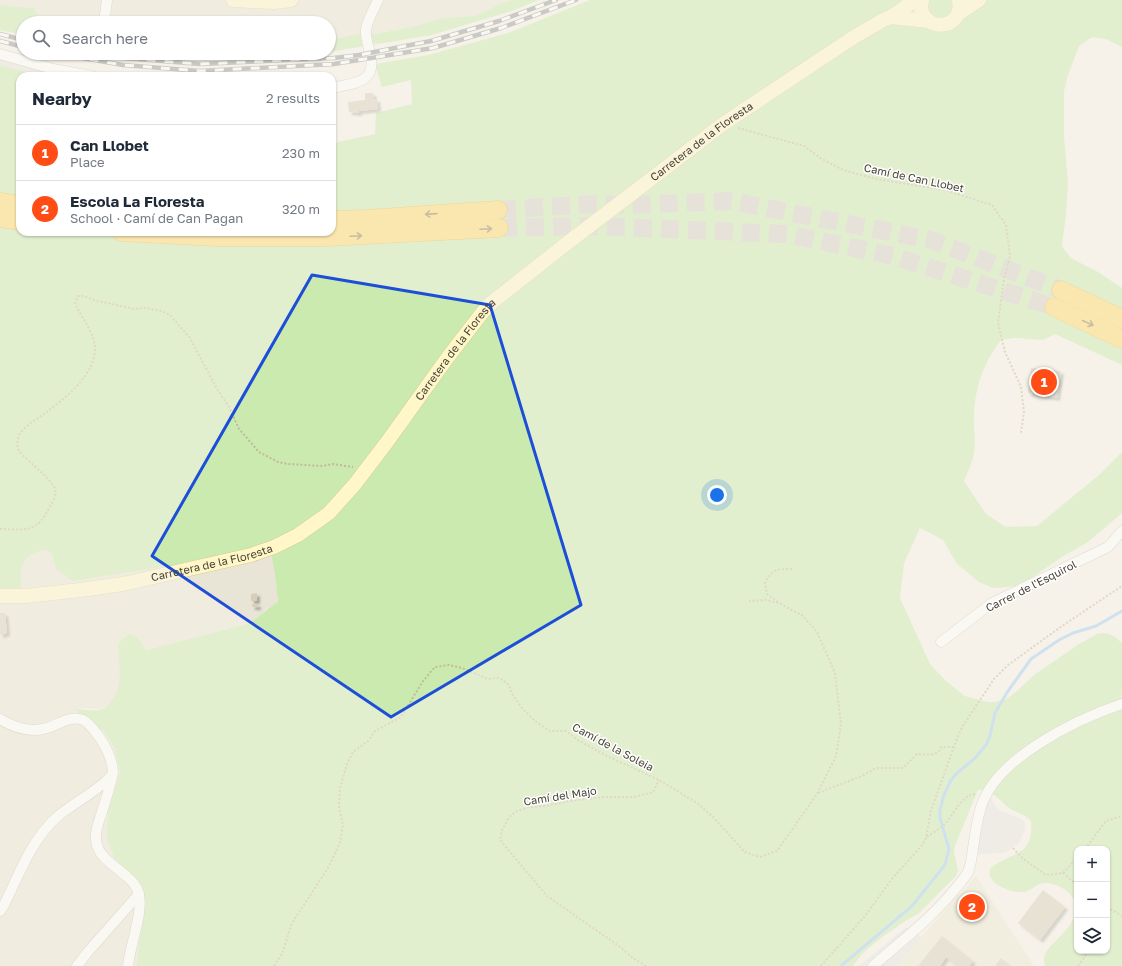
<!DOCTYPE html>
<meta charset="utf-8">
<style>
:root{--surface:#fff;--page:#f2f2f3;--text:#1f2937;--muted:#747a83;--line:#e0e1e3;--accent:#ff4d15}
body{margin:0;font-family:"Golos Text",sans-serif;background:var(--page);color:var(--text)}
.controls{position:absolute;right:12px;bottom:12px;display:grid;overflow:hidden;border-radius:8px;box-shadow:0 1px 3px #0004}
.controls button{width:36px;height:36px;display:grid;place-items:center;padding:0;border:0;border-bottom:1px solid var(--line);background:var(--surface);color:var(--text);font:20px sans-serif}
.you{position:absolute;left:717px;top:495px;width:14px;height:14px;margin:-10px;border:3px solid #fff;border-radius:50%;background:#1a73e8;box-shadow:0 0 0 6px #1a73e833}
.badge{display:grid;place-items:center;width:26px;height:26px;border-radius:50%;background:var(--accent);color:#fff;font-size:13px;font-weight:700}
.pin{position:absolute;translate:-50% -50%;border:2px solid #fff;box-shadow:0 1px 4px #0006}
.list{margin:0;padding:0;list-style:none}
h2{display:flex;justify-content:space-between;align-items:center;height:52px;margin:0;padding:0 16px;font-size:17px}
h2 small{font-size:13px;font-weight:400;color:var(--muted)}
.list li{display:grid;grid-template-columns:26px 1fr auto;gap:12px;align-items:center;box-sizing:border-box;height:56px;padding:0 16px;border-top:1px solid var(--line)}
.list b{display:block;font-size:15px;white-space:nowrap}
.list p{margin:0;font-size:13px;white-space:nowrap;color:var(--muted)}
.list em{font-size:13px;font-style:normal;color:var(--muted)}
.icon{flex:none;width:22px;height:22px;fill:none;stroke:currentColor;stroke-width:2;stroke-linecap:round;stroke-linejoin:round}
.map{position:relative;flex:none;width:1122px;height:966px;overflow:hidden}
.search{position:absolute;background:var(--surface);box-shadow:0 1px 3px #0004;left:16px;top:16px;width:320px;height:44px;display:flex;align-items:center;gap:10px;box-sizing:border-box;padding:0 14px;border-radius:22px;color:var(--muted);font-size:15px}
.panel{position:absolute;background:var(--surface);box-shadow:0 1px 3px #0004;left:16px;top:72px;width:320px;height:164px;border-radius:12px}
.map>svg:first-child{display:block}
.residential{fill:#e9e5d6}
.education{fill:#eee9d2}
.green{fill:#cbeab0;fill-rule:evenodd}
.parking{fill:#e6e4e0}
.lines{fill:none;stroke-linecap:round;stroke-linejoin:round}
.stream{stroke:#a3ccf3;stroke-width:3}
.building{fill:#d7cfbd;filter:url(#shadow)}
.highway-tunnel{stroke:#d3cfc5;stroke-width:18;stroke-dasharray:18 9;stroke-linecap:butt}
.street-casing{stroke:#c1bbab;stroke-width:11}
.secondary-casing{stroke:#d7cb97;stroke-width:15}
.highway-casing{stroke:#e4b234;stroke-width:19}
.path{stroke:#c3b99b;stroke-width:2;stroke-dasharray:2 2;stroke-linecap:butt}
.street{stroke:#fff;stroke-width:10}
.secondary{stroke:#fff7c8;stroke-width:14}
.highway{stroke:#ffda69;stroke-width:18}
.rail-casing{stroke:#989898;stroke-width:4.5}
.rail{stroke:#fff;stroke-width:3;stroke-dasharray:9;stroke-linecap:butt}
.oneway{stroke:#927f4b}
.marked{fill:none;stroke:#1d4ed8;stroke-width:3;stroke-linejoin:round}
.labels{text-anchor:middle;stroke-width:3;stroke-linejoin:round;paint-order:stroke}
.street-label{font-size:11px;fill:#494337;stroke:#fff}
</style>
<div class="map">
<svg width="1122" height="966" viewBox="0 0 1122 966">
<defs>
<filter id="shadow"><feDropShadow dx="3" dy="3" stdDeviation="1" flood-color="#0004"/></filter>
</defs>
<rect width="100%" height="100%" fill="#f5f2e9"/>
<g class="residential">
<path d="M0,0h514l-12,3 -27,13 -32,2 -31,9 -38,7h-15l-30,6v-17h-287l-8,-15 -34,-3z"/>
<path d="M270,546l6,28 2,28 -13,8 -5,7 -13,7 -101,26 -8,-13 -8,-2 -7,3 -5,14 3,24 -1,8 -7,15 -5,6 -6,4 -27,-1 27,23 12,16 6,25 -12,39 22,62 13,24 -3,39 -4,30h-136v-378l21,-1v-21l4,-7 14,-9h7l6,4 4,15z"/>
</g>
<path class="education" d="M976,876l58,90h-136l23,-29z"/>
<g class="green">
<path d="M514,0h25l-27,11 -80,24 -103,17v-12l35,-7 10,1 38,-7 31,-9 32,-2 27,-13z"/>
<path d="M590,0h532v47l-16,-8 -14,-2 -13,9 -11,29 -4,16v45l4,47 -2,32 -4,31 9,12 27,14 24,16v77l-67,-31 -12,6 -28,-2 -14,2c-19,24 -28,53 -27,84 0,9 2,18 0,28 -1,9 -6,20 -10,29l22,33 20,13 31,-1 62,-51 23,-23v61l-34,29 -26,15 -41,28 -14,2 -14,1 -14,-6 -22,-18 -14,-24 -23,-12 -16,35 -4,35 30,66 16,17 19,15 23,6h6l12,-3 10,-7 18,-17 45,-31 18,-10 6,-1 6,1 6,3 7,6v51l-1,2 1,2v268h-77c0,-2 -1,-4 -1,-6 -2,-16 40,-32 30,-60 -4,-10 -23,-20 -34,-16 -6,2 -9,7 -16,8 -9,2 -31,-6 -34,-16 -1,-2 0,-4 0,-7 19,-18 44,-10 41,-48 -6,-7 -15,-8 -22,-13 -10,-8 -17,-19 -31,-18l-23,56 -1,6 4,18 -2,6 -38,38 -11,6 -26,18 -19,16 -9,12h-717l4,-30 3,-39 -13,-24 -16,-15 -7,-20 1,-27 12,-39 -6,-25 -11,-16 -18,-12 -11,-11c8,1 20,4 28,1 4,-1 7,-5 9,-8 14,-17 7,-37 7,-56l5,-7 7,-4 8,3 8,13 101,-26c13,-6 18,-15 31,-22l-3,-28 -5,-27 -58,12 -139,22 -17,-12 -4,-15 -6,-4c-6,0 -9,2 -15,5 -13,9 -10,19 -10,33h-21v-523l43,11h-23v156h312v-85l6,-5 37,-8 1,-21 36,-9 -1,-24 -29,7 -7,-23 53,-9 80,-22zM1077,849h30v102h-30z"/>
<path d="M0,5l34,3 8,15h-19v12l-23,-5z"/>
<path d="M135,53h189l-87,6 -75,-3z"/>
</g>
<g class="parking">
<path d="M0,54l92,22h-49l-43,-11z"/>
<path d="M991,798l4,8 6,5 18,7 6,5v8l-7,13 -14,9 -26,1 2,-26 5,-20z"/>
<path d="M906,927l15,10 -23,29h-39z"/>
</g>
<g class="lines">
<path class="stream" d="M841,966l71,-60 33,-41 4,-16 -9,-31v-8l4,-15 7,-15 5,-6 19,-16 11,-13 4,-9 5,-23 13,-22 23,-32 28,-19 14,-7 23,-7 26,-15"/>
</g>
<g class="building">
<path d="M365,93h8l1,6h3l1,10 -19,2v2l-10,-1 -1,-10 17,-2z"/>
<path d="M1031,368l30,3 -4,27 -29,-5z"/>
<path d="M257,593v8h-6v-7z"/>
<rect x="252" y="604" width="6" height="3"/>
<path d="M0,613h5l2,20 -3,1 -4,1z"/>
<path d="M1043,890l22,17 -25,33 -22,-17z"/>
<path d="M942,936l31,25 -4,5h-16l2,-2 -9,-7 -6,9h-22z"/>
<path d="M1001,958l8,7 -1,1h-13z"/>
</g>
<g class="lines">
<g class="highway-tunnel">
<path d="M498,210l98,-6 36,1 99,-4 200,39 130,50"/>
<path d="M499,228l94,-2 194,8 106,22 161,51"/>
</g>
<defs>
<g id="street">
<path d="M104,23l3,-23"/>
<path d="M0,54l53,15 39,7"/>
<path d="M332,88c22,-5 46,-5 38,-35 -2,-8 -5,-16 -4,-24 2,-10 8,-20 12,-29"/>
<path d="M941,642l51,-39 116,-56 14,-16"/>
<path d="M0,719c13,8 28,13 43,10 13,-2 27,-15 40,-9 7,3 12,12 17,18 6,9 12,22 13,33 0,8 -10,37 -13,47 -2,6 -5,14 -4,21 1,26 39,33 43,56 4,19 -9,50 -11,71"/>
<path d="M0,911l4,-6c15,-30 27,-65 53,-88 17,-15 39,-24 54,-41"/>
<path d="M77,966l9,-12 53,-60"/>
<path d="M873,966c28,-25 59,-48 82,-77 4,-5 10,-11 13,-17 3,-7 4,-16 5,-24 2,-14 4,-28 8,-41 15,-49 96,-88 141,-103"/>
</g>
<g id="secondary">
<path d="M233,0l41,2 17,-2"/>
<path d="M922,0c-8,31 43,35 37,0"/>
<path d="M958,14l21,-14"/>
<path d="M891,17l38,4"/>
<path id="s1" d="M0,596h26l54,-6 43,-6 128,-29 23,-8 24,-12 31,-22 26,-29 32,-42 61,-85 34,-44 9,-10 75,-59 157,-120 131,-87 29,-17 8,-3 24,-17"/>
</g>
<g id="highway">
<path d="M0,202l20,3"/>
<path d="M0,218l20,3"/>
<path d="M332,220l34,-1 132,-9"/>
<path d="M121,232l96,5h109l173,-9"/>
<path d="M1061,290l61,29"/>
<path d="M1054,307l68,32"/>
</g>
</defs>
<use href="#street" class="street-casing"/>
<use href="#secondary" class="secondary-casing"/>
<use href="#highway" class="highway-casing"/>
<g class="path">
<path d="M738,128l66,18 18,13 21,11 33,9 69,11 47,15 14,20 4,31 -6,23 -6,44 7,29 16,35 3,25 -3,21"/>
<path d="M0,529c28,1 37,4 50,-23 3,-5 7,-10 5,-17 -3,-10 -28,-28 -36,-38 -3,-7 -2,-16 5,-22 5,-6 13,-10 20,-15 20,-15 51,-38 51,-66 -1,-17 -14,-30 -20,-45l3,-7h6l10,4 40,9 10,-1 18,3 8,4 20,23 27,51 12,18 10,22 20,23 19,10 10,2 35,2 10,-2 20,3"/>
<path d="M778,602l-11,-8 -2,-11c8,-15 12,-14 28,-14"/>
<path d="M818,793l44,-17 14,-8h27l14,-14c7,0 22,3 24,-7h12"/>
<path d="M927,837c5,-4 11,-7 16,-11 11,-10 17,-32 34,-32"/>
<path d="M1013,848l9,10 24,17 17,-2 14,12"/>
<path d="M1085,849l21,-28 16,-5"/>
<path d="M1063,873l14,-15"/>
<path d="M1107,907l15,9"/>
<path d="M274,966l8,-12 10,-31 36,-55 12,-25 3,-18 -4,-19 1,-18 7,-24 6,-12 15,-11 7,-10 26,-14 22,-36 12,-14 14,-2 13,3 26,11 10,-1 5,2 6,5 3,9 10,14 13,13 15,10h16l12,9 31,17 50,23 38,23 15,13 33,36 15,5 17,-6 40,-57 19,-38 5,-32 -6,-51 -18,-41 -14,-16 -24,-13 -13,-3 -17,1"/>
<path d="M646,966l-12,-7 -15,-13 -72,-50 -47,-56 2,-10 8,-14 7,-5 13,-4 16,-1 24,-5 35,-4h29l19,-5 6,-12"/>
<path d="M821,966l44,-50 26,-36 32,-36 3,-6 5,-28 27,-74 6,-12 30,-45 14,-14 54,-39 60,-40"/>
<path d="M1078,966l11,-15"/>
</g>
<use href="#street" class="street"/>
<use href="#secondary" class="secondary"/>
<use href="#highway" class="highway"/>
<defs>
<g id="rail">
<path d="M0,34l23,6"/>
<path d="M0,41l23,6"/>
<path d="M54,53l69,12 77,6 134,-7 99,-16 68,-20 75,-28"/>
<path d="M93,53l31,5 76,6 134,-6 25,-3 72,-14 68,-20 57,-21"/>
</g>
</defs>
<use href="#rail" class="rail-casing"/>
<use href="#rail" class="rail"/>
</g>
<defs><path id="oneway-shaft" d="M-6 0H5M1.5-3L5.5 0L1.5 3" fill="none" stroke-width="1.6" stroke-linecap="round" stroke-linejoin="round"/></defs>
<g class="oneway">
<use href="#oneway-shaft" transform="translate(431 214) rotate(176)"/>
<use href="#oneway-shaft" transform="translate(486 229) rotate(-3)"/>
<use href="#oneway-shaft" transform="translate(356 236) rotate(-3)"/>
<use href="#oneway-shaft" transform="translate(1088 323) rotate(25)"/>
</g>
<path d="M0 0H1122V966H0ZM312,275l178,30 91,300 -190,112 -239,-161z" fill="#f5f2e9" fill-opacity=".55" fill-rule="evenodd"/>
<path class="marked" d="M312,275l178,30 91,300 -190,112 -239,-161z"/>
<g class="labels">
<g class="street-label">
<text dy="4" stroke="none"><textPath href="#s1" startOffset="875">Carretera de la Floresta</textPath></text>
<text transform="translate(914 178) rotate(12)" y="4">Camí de Can Llobet</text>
<text dy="4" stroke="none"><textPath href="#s1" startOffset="551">Carretera de la Floresta</textPath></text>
<text dy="4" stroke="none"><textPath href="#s1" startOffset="215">Carretera de la Floresta</textPath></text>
<text transform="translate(1031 586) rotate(-27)" y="4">Carrer de l'Esquirol</text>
<text transform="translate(613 747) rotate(28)" y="4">Camí de la Soleia</text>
<text transform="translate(560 796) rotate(-9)" y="4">Camí del Majo</text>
</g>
</g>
</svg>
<div class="controls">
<button>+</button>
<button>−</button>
<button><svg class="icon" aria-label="layers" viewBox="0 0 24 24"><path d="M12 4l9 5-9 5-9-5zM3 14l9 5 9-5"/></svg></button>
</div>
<div class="you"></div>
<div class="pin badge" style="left:1044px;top:382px">1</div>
<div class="pin badge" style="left:972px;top:907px">2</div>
<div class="search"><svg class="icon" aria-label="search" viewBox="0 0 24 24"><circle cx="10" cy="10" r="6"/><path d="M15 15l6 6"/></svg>Search here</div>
<section class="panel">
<h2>Nearby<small>2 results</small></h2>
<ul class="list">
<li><span class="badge">1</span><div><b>Can Llobet</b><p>Place</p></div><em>230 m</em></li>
<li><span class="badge">2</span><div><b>Escola La Floresta</b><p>School · Camí de Can Pagan</p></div><em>320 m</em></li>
</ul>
</section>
</div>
